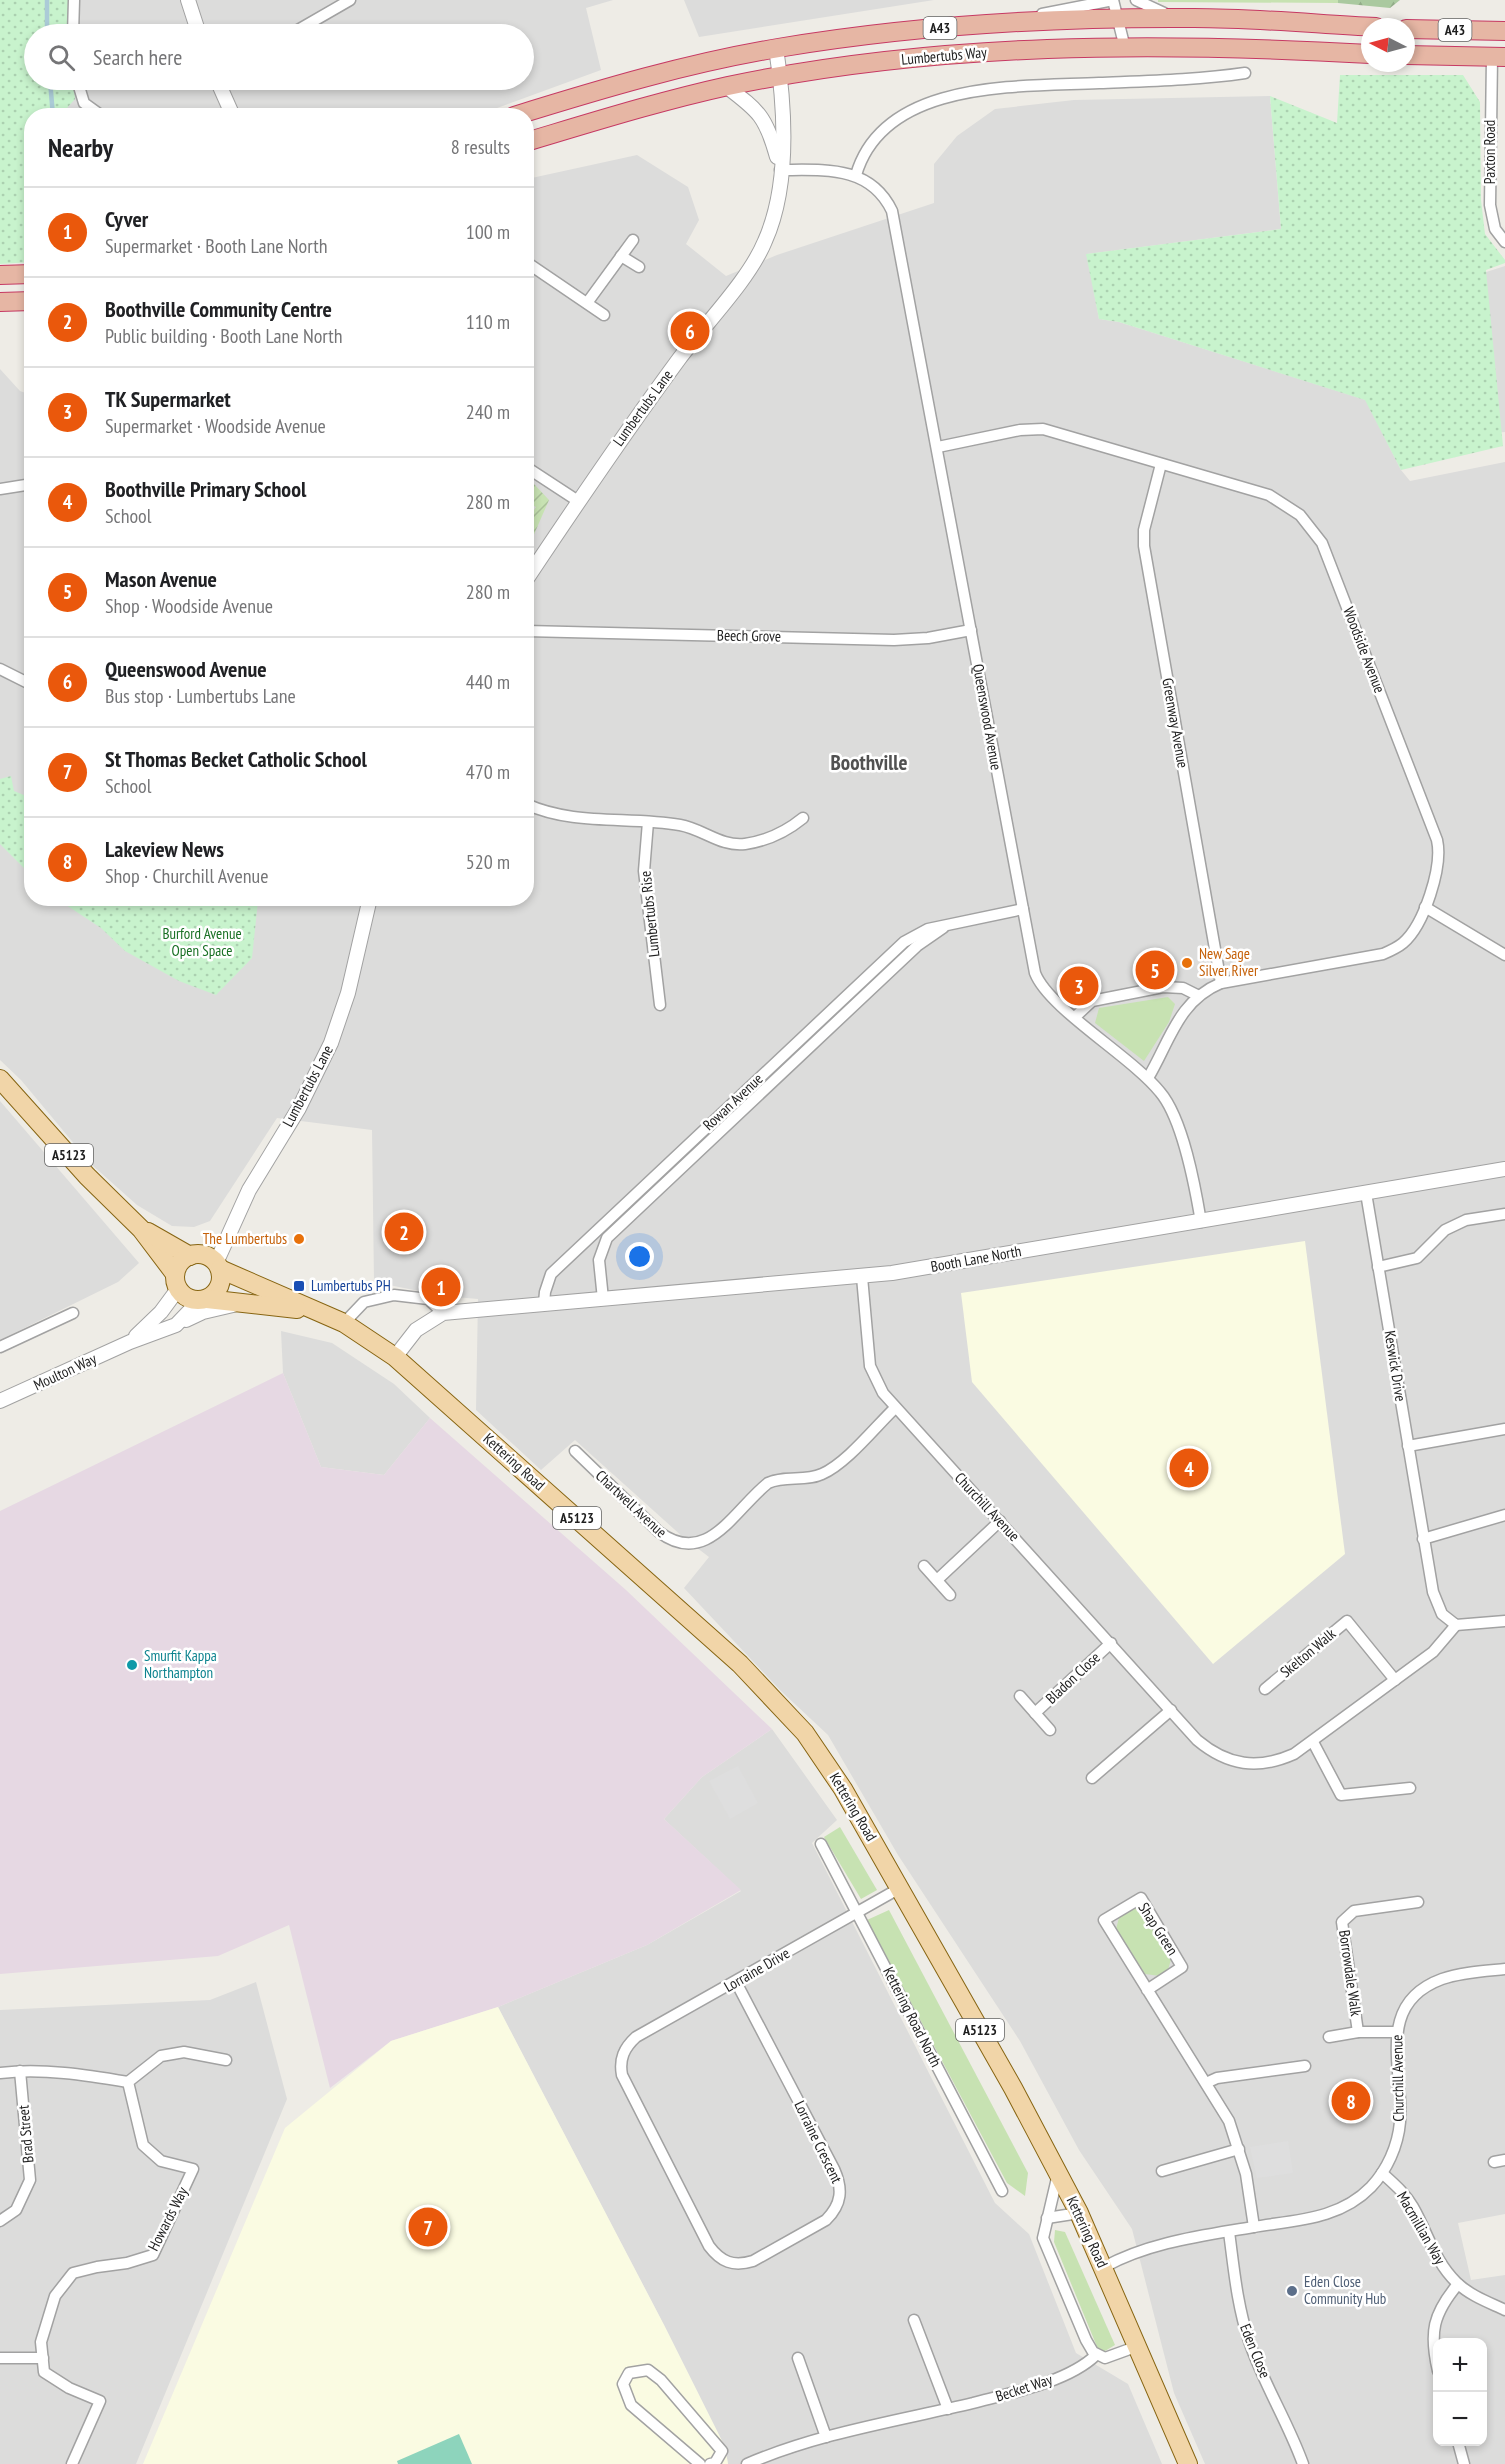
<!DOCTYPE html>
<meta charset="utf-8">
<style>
:root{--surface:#fff;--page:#f6f6f6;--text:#202124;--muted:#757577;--line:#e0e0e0;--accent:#ea580c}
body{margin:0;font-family:"PT Sans Narrow",sans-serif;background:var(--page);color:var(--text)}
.controls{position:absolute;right:18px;bottom:18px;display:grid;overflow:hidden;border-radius:12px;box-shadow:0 3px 9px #0003}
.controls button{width:54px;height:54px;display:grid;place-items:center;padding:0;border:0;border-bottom:2px solid var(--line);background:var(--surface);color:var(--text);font:30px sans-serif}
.compass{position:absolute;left:1361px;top:18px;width:54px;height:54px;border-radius:50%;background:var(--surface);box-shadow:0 3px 9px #0003;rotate:276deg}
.you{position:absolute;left:640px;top:1257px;width:21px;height:21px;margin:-15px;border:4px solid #fff;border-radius:50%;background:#1a73e8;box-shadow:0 0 0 9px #1a73e833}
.badge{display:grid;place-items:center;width:39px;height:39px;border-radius:50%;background:var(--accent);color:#fff;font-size:20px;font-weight:700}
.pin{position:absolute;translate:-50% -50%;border:3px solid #fff;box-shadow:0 2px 6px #0006}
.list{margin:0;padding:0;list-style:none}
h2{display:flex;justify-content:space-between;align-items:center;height:78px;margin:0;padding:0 24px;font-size:26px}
h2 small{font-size:20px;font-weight:400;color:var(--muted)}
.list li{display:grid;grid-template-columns:39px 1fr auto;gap:18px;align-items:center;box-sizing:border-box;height:90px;padding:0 24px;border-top:2px solid var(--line)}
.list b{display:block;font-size:22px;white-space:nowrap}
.list p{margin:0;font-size:20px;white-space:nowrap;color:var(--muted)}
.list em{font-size:20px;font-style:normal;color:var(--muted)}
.icon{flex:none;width:33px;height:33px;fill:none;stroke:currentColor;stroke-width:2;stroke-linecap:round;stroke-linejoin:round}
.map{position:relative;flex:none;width:1505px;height:2464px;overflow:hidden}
.search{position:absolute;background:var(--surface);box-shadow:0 3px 9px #0003;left:24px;top:24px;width:510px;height:66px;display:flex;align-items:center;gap:15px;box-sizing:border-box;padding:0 21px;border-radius:33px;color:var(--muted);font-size:22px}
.panel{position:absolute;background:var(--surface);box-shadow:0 3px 9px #0003;left:24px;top:108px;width:510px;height:798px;border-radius:24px}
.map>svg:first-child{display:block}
.residential{fill:#dcdcdb;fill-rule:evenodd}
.industrial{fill:#e6d8e3}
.education{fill:#fafbe2}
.grass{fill:#c7e2b2}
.forest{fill:url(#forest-firs)}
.park{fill:url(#park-dots)}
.garden{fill:url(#garden-furrows)}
.pitch{fill:#8dd4bc}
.parking{fill:#dedede}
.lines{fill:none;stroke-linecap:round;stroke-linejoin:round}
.stream{stroke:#abcbd7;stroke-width:4.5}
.minor-casing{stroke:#a2a2a2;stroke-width:13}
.tertiary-casing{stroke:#a2a2a2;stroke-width:16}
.primary-casing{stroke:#876512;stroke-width:20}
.trunk-casing{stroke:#c63963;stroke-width:20}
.minor{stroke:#fff;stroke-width:10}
.tertiary{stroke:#fff;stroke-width:14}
.primary{stroke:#f1d5a8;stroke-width:18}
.trunk{stroke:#e6b6a4;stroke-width:18}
.food-dot{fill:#e8710a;stroke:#fff;stroke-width:2}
.transit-dot{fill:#1a4fb4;stroke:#fff;stroke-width:2}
.culture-dot{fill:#0f9aa8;stroke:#fff;stroke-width:2}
.service-dot{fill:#5c6f8a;stroke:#fff;stroke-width:2}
.labels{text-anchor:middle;stroke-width:5;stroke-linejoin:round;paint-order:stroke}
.shield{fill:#fff;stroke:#626262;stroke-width:1.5}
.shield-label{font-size:14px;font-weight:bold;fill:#1e1e1e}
.street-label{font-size:15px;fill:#1e1e1e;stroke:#fff}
.park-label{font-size:15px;fill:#197024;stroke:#fff}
.food-label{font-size:15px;fill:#c56008;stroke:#fff;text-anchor:start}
.transit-label{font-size:15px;fill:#164399;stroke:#fff;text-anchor:start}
.culture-label{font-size:15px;fill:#0d838f;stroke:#fff;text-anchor:start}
.service-label{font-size:15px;fill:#4e5e75;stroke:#fff;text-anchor:start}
.district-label{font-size:21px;font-weight:bold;fill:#515151;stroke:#fff}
</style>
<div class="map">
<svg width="1505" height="2464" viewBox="0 0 1505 2464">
<defs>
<pattern id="forest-firs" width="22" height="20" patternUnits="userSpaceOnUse" patternTransform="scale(1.5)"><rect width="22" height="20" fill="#aac99f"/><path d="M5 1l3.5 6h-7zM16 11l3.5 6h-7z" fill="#92ac88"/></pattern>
<pattern id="park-dots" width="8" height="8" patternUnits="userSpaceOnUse" patternTransform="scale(1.5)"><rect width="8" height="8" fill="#c8f3cd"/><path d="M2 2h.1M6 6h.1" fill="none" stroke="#abd0b0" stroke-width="1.8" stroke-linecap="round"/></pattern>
<pattern id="garden-furrows" width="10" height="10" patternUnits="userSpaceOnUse" patternTransform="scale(1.5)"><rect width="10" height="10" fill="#c7e2b2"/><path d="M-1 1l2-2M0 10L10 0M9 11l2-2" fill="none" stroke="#aac199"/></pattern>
</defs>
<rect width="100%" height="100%" fill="#eeece6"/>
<g class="residential">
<path d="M68,0h545l-27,8 15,62 -123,45 -413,1 8,-36h451v-46h-456z"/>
<path d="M684,0h250l-235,37z"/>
<path d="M1270,96l11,133 -194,25 12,65 20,3 247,78 35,70 9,11 95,-19v1752l-47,9 13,57 34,-5v189h-300l-31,-71 -42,-164 -53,-79 -59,-109 -122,-186 -70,-120 -47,-44 -97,-103 25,-31 -25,-19 -109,-98 -34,30 -65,-60 2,-111 -34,-3 -70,-14 -2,-152 -95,-12 -67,103 -16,6 -22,-1 -35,-21 -46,-41 -70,-84 -21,-20v-691l20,22 11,4 1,503h494l1,-719 110,-24 51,32 11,33 -13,24 40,32 51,-21 157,-52v-39l23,-28 38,-27 79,-9zM1438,2342h44v100h-44z"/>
<path d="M1505,266v166l-12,1 -13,-159z"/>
<path d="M0,1101l139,162 -21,19 -118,58z"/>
<path d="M281,1331l51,12 62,41 36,34 -46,57 -63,-8 -38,-94z"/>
<path d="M772,1729l65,91 -25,23 183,360 34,31 47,119 52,31 34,80h-434l-3,-17 -61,-122 -166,-318 149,-62 94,-54 -77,-72 38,-42z"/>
<path d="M256,1982l31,117 -151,365h-136v-454l210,-10z"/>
</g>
<path class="industrial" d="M283,1373l38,94 63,8 46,-57 196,172 146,139 -70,48 -38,42 77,71 -94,55 -149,62 -107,34 -61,47 -41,-163 -71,31 -218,18v-463z"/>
<g class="education">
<path d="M1305,1241l40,313 -132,110 -241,-282 -11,-89z"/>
<path d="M498,2007l166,318 61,122 3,17h-585l142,-336 106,-87z"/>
</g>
<g class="grass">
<path d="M1158,0h180v3l-180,-1z"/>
<path d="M1168,997l7,7 -6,18 -25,39 -49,-38 4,-15z"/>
<path d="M840,1827l37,63 -16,9 -37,-62z"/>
<path d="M1134,1908l10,4 28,44 -4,14 -8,6 -15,-2 -29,-45 4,-15z"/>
<path d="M889,1910l139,263 -3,23 -18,-13 -140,-263z"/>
<path d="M1055,2230l10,2 50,113 -15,9 -46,-112z"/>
</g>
<path class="forest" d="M1338,0h62l-10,8 -52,-5z"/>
<g class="park">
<path d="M0,0h68v34h-34v46h39l2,19 -8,9 -2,7 -33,1 -1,146 -31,2z"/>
<path d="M1340,75h123l17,27 1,98 4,34 20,26v3l-19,7 17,176 -102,24 -36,-70 -246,-78 -20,-3 -13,-65 195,-25 -11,-133 67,27z"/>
<path d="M11,776l3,15 17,7v77l-31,-31v-65z"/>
<path d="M57,899h196l5,2 -6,57 -36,37 -37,-14 -54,-30 -24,-23z"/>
</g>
<path class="garden" d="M534,484l15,16 -17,39 -5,-4v-14l9,-14 -6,-3 3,-7 -5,-3z"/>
<path class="pitch" d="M459,2434l13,30h-74l-1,-3z"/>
<g class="parking">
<path d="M738,1766l20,37 -28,16 -21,-38z"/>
<path d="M1288,2141l5,32 -36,5 -7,-31z"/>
</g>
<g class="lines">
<g class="stream">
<path d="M47,0v34"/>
<path d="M50,80l3,36"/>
</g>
<defs>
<g id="minor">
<path d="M1113,0l12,48"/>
<path d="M1136,0l28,13"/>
<path d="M1042,14l71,-14"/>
<path d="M73,34l1,-34"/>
<path d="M291,34l59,-34"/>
<path d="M1492,57l-2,148 5,24 10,13"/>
<path d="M77,80l7,23 18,13"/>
<path d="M780,170c44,0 90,-5 112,41l143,762c14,36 96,83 125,119 23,27 35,94 41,130"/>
<path d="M856,175c28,-96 164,-88 243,-92 49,-2 98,-3 146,-10"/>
<path d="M621,256l18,11"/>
<path d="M526,262l78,53"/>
<path d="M587,303l46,-63"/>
<path d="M938,447l82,-17 23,-1 226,66 31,20 22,28 115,297c6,27 -13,85 -34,103 -6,5 -13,8 -20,11l-162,29c-43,18 -51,58 -73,95"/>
<path d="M1161,464l-17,66v16l77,437"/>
<path d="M526,467l52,34"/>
<path d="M0,489l32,-5"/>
<path d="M526,631l368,9 34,-2 43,-8"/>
<path d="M0,669l32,16"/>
<path d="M526,804c48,22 103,12 154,21 23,4 41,22 65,19 21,-3 42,-13 58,-26"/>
<path d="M648,822l-4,49 16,134"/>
<path d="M1425,907l80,48"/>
<path d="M1075,1017l17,-16 71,-14 20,1 14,7"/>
<path d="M1366,1193l67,399 9,22 14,11 49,-4"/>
<path d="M1378,1267l39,-9 28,-28 21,-10 39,-6"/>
<path d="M862,1277l8,89 13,27 314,347c31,26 61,30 97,14l139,-102 23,-27"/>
<path d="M603,1299l-4,-39 8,-22 310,-292 26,-18"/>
<path d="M544,1303l1,-11 6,-18 353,-332 24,-13 95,-20"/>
<path d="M344,1323l20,-21 30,-7 34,4 15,14"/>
<path d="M0,1347l73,-34"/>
<path d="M1408,1446l97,-17"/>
<path d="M575,1451l84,81c48,36 75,-22 109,-49 17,-8 37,-1 54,-9 25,-11 53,-47 73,-66"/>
<path d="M1423,1539l82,-24"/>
<path d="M924,1566l26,29"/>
<path d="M937,1580l63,-59"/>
<path d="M1265,1689l82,-68 48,59"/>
<path d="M1020,1696l30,34"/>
<path d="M1035,1713l76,-70"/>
<path d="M1313,1742l28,53 69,-7"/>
<path d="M1092,1778l79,-68"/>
<path d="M821,1844l181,347"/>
<path d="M736,1982l98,187c9,20 8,35 -8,51l-73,41c-20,6 -32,1 -44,-15l-87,-171c-3,-16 2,-27 14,-38l264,-149"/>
<path d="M1147,1990l35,-23 -41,-69 -37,22 125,201 17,53 8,53"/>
<path d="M1358,2032l-16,-110 12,-11 64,-9"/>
<path d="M1329,2037l29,-5h38"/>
<path d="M0,2073c43,-5 86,2 128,9"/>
<path d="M1206,2083l11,-5 88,-12"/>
<path d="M1494,2162l11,-2"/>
<path d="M1162,2171l77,-22"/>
<path d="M1382,2173c12,11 23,20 31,34 15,26 21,54 44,76 14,13 31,19 48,27"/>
<path d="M1058,2174l-15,64 43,102 7,12 12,6 33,-12"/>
<path d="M1047,2218l32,-5"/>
<path d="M0,2221l16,-11 14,-30 -10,-109"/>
<path d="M1229,2232c5,37 8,73 20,109 14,42 39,81 54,123"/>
<path d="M1104,2267c46,-25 97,-31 149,-40 42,-7 86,-7 118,-40 16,-17 27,-41 29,-65 4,-53 -26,-118 42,-143 20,-7 43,-8 63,-10"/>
<path d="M914,2320l34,89"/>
<path d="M0,2358h43"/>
<path d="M798,2358l28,79"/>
<path d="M1438,2371c-9,-39 -5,-57 20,-87"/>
<path d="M1458,2442l6,22"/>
<path d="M72,2464l28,-63 -31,-13 -25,-16 -3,-30 14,-46 18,-23 24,-6 30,-4 26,-8 40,-86 -32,-8 -18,-16 -15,-63 33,-26 23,-4 42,8"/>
<path d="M700,2464l-69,-59 -8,-21 6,-11 19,-3 13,10 61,71 -7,12 -5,1"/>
<path d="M747,2464c72,-31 150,-43 226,-61 38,-10 95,-21 123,-48"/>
</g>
<g id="tertiary">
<path d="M188,0l11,34"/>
<path d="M217,80l16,36"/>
<path d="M727,87c32,24 39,30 50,70"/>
<path d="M526,580c50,-75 100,-149 153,-221 26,-35 70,-79 86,-118 25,-56 20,-134 11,-193"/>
<path d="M216,1263l33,-73 50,-82 32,-65 17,-50 22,-95"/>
<path d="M186,1320l17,-8 30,-7"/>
<path d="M136,1336l25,-24 17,-23"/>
<path d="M395,1357l21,-27 27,-17 449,-40 613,-104"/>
<path d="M0,1401l130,-59 46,-17 24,-25"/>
</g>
<g id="primary">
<path d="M0,1079l87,97 54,53 34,45"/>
<path d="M148,1232l42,24"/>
<circle cx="198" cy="1277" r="23"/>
<path d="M220,1269l124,54 51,34 345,307 65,69 38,56 170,299 66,125 109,251"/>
<path d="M207,1299l90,10"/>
</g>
<g id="trunk">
<path d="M1406,29l99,2"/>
<path d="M1406,55l99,2"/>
<path d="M514,116c87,-27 174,-53 264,-68 137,-23 277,-31 416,-30 61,0 122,6 182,9"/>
<path d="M526,142c67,-20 134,-41 202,-56 210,-44 428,-44 642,-32"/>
<path d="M0,275l32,-1"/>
<path d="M0,302l32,-1"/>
</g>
</defs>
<use href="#minor" class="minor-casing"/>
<use href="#tertiary" class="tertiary-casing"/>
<use href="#primary" class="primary-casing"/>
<use href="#trunk" class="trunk-casing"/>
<use href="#minor" class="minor"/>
<use href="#tertiary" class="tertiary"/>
<use href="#primary" class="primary"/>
<use href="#trunk" class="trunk"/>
</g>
<g class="food-dot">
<circle cx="1187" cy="963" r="6"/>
<circle cx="299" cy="1239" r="6"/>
</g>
<rect class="transit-dot" x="293" y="1280" width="12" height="12" rx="3"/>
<circle class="culture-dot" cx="132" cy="1665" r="6"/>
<circle class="service-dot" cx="1292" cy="2291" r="6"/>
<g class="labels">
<g class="shield">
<rect x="923.5" y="17" width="33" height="22" rx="4.5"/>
<rect x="1438.5" y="19" width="33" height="22" rx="4.5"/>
<rect x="45" y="1144" width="48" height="22" rx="4.5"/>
<rect x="553" y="1507" width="48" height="22" rx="4.5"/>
<rect x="956" y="2019" width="48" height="22" rx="4.5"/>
</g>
<g class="shield-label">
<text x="940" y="33">A43</text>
<text x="1455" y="35">A43</text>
<text x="69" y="1160">A5123</text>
<text x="577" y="1523">A5123</text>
<text x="980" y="2035">A5123</text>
</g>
<g class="street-label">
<text transform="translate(944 56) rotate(-5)" y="5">Lumbertubs Way</text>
<text transform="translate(1490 152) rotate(-90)" y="5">Paxton Road</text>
<text transform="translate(643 408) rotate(-54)" y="5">Lumbertubs Lane</text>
<text transform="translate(749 636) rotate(1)" y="5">Beech Grove</text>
<text transform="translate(1364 650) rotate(69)" y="5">Woodside Avenue</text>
<text transform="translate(987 717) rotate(80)" y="5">Queenswood Avenue</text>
<text transform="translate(1175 723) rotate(80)" y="5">Greenway Avenue</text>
<text transform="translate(650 914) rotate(-96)" y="5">Lumbertubs Rise</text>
<text transform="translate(308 1086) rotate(-62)" y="5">Lumbertubs Lane</text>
<text transform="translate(733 1102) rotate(-43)" y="5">Rowan Avenue</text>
<text transform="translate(976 1259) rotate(-10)" y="5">Booth Lane North</text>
<text transform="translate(1395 1366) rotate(81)" y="5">Keswick Drive</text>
<text transform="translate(65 1372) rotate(-25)" y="5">Moulton Way</text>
<text transform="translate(514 1462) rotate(42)" y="5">Kettering Road</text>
<text transform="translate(631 1504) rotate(43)" y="5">Chartwell Avenue</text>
<text transform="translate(987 1507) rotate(47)" y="5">Churchill Avenue</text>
<text transform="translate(1308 1653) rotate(-40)" y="5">Skelton Walk</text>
<text transform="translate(1073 1678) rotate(-43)" y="5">Bladon Close</text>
<text transform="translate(853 1807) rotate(59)" y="5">Kettering Road</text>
<text transform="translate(1158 1929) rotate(57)" y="5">Shap Green</text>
<text transform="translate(757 1970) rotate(-30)" y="5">Lorraine Drive</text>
<text transform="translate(1350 1973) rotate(82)" y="5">Borrowdale Walk</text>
<text transform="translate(912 2017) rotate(63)" y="5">Kettering Road North</text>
<text transform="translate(1398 2078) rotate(-91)" y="5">Churchill Avenue</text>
<text transform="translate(26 2134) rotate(-95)" y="5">Brad Street</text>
<text transform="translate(818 2142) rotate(64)" y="5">Lorraine Crescent</text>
<text transform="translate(168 2219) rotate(-63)" y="5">Howards Way</text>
<text transform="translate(1421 2228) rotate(60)" y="5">Macmillian Way</text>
<text transform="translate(1087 2232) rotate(65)" y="5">Kettering Road</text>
<text transform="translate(1255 2351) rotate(68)" y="5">Eden Close</text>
<text transform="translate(1024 2388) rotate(-18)" y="5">Becket Way</text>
</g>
<g class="park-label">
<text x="202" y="939">Burford Avenue<tspan x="202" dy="17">Open Space</tspan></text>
</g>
<g class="food-label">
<text x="1199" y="959">New Sage<tspan x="1199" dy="17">Silver River</tspan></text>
<text x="287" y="1244" text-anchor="end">The Lumbertubs</text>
</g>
<g class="transit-label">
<text x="311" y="1291">Lumbertubs PH</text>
</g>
<g class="culture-label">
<text x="144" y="1661">Smurfit Kappa<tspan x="144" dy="17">Northampton</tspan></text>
</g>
<g class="service-label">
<text x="1304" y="2287">Eden Close<tspan x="1304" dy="17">Community Hub</tspan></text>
</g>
<g class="district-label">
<text x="869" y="770">Boothville</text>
</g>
</g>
</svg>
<div class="controls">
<button>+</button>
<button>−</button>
</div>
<svg class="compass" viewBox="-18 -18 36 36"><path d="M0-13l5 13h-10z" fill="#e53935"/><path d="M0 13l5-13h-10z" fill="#757577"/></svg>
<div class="you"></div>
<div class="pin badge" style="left:441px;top:1287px">1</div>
<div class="pin badge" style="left:404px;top:1232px">2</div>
<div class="pin badge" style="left:1079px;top:986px">3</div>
<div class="pin badge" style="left:1189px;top:1468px">4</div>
<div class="pin badge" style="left:1155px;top:970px">5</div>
<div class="pin badge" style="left:690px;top:331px">6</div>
<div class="pin badge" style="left:428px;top:2227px">7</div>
<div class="pin badge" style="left:1351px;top:2101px">8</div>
<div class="search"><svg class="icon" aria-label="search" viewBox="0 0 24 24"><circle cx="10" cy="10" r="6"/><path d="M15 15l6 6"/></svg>Search here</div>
<section class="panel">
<h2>Nearby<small>8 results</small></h2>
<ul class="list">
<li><span class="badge">1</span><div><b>Cyver</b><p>Supermarket · Booth Lane North</p></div><em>100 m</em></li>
<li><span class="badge">2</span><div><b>Boothville Community Centre</b><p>Public building · Booth Lane North</p></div><em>110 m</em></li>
<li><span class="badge">3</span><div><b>TK Supermarket</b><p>Supermarket · Woodside Avenue</p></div><em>240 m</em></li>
<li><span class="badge">4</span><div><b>Boothville Primary School</b><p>School</p></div><em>280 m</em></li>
<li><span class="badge">5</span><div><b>Mason Avenue</b><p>Shop · Woodside Avenue</p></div><em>280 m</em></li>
<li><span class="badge">6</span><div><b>Queenswood Avenue</b><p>Bus stop · Lumbertubs Lane</p></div><em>440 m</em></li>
<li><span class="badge">7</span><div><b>St Thomas Becket Catholic School</b><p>School</p></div><em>470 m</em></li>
<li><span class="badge">8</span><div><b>Lakeview News</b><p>Shop · Churchill Avenue</p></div><em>520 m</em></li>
</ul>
</section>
</div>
